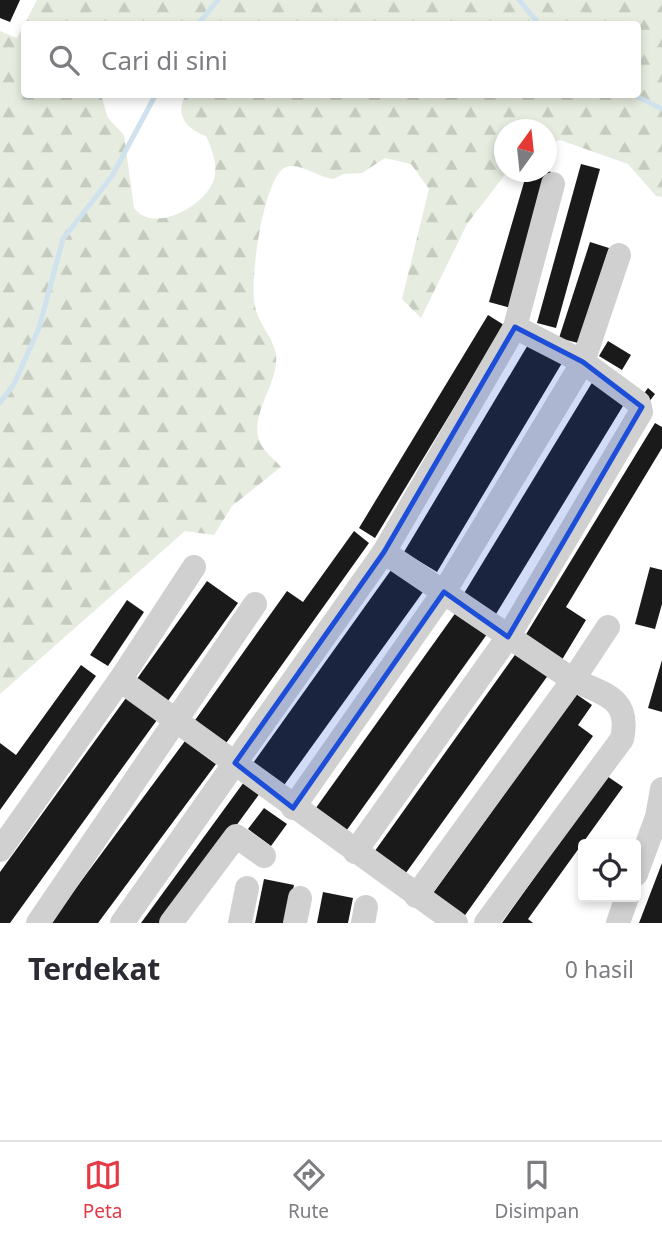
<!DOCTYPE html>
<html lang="id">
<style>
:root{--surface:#fff;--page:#f2f2f3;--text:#2b2b33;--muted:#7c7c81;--line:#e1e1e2;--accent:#e63946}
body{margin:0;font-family:"Noto Sans",sans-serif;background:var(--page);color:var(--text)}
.controls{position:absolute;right:21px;bottom:21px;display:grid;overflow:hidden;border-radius:7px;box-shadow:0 4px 10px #0003}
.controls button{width:63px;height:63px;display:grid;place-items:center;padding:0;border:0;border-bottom:2px solid var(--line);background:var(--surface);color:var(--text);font:35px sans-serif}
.compass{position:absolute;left:494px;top:119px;width:63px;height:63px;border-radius:50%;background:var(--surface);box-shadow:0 4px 10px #0003;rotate:15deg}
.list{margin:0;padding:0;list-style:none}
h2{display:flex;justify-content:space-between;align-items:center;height:91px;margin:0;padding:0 28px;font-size:30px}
h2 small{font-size:23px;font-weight:400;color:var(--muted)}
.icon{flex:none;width:38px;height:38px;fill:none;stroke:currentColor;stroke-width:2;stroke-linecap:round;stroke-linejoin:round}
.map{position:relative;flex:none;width:662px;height:923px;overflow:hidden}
.search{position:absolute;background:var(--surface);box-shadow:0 4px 10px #0003;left:21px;right:21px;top:21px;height:77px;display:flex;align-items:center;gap:18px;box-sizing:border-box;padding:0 24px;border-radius:7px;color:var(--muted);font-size:26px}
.sheet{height:217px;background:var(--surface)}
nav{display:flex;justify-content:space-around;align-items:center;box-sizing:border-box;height:98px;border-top:2px solid var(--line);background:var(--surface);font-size:19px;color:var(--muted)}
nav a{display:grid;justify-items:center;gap:4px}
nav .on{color:var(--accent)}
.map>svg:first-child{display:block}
.forest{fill:url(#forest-firs);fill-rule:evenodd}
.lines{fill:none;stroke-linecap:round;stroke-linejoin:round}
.stream{stroke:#cfe2ee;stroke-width:5}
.building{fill:#1a1a1a}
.minor{stroke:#d0d0d0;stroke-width:24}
.marked{fill:#1d4ed8;fill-opacity:0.2;stroke:#1d4ed8;stroke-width:5;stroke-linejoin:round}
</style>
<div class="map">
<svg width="662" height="923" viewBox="0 0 662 923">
<defs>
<pattern id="forest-firs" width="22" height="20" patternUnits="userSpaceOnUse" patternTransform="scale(1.75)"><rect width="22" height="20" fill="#e6ecdf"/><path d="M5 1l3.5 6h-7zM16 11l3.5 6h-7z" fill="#c6cbc0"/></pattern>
</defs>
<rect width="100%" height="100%" fill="#fff"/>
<path class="forest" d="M37,0h625v197l-6,-1 -28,-32 -68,-24 -13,4 -1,-14h-42v42h3l-40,52 -46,94 -19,-19 27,-110 -18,-25 -26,-6 -23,15 -19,1 -9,5c-16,-1 -36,-19 -50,-11 -21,13 -35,114 -29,138 3,18 19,32 21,49 3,29 -28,60 -16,88 4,8 15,17 21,24l-49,39 -18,29 -29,-4 -185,163v-663l17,7zM24,24h614v70l-452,1c-12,19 0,34 20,41 6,13 12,29 8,43 -7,26 -60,56 -80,29l-10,-73 -16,-17 -7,-23 -77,-1z"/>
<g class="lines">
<g class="stream">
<path d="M519,0l20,24"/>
<path d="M198,24l20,-24"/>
<path d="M632,94l30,15"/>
<path d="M0,403l14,-19 25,-56 24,-89 49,-63 44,-82"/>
</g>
</g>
<g class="building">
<path d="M0,0h20l-10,22 -10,-4z"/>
<path d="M581,164l19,5 -44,159 -19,-5z"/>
<path d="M547,171l4,1 -40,136 -22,-6 38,-130z"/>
<path d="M590,242l19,6 -31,95 -19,-5z"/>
<path d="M488,315l16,10 -129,213 -16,-10z"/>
<path d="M532,338l33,20 -128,214 -33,-20z"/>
<path d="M608,341l23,14 -9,15 -23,-14z"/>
<path d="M593,381l33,20 -130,213 -33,-19z"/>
<path d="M648,388l7,6 -6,8 -7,-6z"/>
<path d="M655,423l7,4v21l-96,159 20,13 -26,43 -35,-27z"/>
<path d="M354,531l15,12 -145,203 -31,-23 94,-132 16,11z"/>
<path d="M396,563l32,22 -146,203 -31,-22z"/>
<path d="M650,567l12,3v34l-7,25 -20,-5z"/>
<path d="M207,581l31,22 -73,102 -31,-22z"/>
<path d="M127,600l17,12 -36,54 -18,-11z"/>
<path d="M459,608l31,22 -146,204 -31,-22z"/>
<path d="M517,652l32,22 -146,203 -31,-22z"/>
<path d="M662,660v52l-14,-4z"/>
<path d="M81,665l15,11 -96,134v-67l16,12z"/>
<path d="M576,694l16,11 -14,20 15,11 -130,182 -32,-22z"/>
<path d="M126,698l31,22 -147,203h-10v-51z"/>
<path d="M185,741l31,23 -118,159h-48z"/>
<path d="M607,776l16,11 -95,132 5,4h-31z"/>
<path d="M244,782l16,11 -95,130h-24z"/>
<path d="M264,808l23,16 -16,22 -23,-17z"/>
<path d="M662,863v60h-23z"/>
<path d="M264,879l30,6 -8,38h-31z"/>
<path d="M323,892l30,6 -5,25h-31z"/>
</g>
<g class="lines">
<g class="minor">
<path d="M384,552l189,128 -157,216"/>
<path d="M120,680l74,-113"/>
<path d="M293,808l151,-216 139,-230 36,-107"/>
<path d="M0,850l120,-170 336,243"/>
<path d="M355,852l153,-215 133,-225 -2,-9 -56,-41 -68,-35 38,-143"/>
<path d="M636,874l21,-57 5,-28"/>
<path d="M38,923l217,-319"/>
<path d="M122,923l262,-371 131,-225"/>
<path d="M171,923l65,-87 28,20"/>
<path d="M240,923l7,-35"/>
<path d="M295,923l5,-25"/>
<path d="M363,923l3,-16"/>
<path d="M486,923l136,-184c9,-41 -18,-45 -49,-59l35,-53"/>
<path d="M618,923l9,-26"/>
</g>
</g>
<path class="marked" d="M515,327l68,35 59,45 -134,230 -64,-45 -151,216 -58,-45 149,-211z"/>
</svg>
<div class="controls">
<button><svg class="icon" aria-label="locate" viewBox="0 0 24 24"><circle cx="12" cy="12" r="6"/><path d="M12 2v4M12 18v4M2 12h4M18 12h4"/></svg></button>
</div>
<svg class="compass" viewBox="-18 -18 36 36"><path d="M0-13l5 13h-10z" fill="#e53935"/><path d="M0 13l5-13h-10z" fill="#7c7c81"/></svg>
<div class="search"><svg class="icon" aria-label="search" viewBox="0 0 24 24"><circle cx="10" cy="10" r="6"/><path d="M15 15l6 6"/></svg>Cari di sini</div>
</div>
<section class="sheet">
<h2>Terdekat<small>0 hasil</small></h2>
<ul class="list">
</ul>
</section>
<nav>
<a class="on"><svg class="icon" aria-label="map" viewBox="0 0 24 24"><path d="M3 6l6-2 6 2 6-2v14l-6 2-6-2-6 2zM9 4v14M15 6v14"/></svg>Peta</a>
<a><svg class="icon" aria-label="directions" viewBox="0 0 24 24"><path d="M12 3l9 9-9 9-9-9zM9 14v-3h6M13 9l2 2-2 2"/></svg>Rute</a>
<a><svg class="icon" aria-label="saved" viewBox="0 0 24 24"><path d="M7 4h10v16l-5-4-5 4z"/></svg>Disimpan</a>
</nav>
